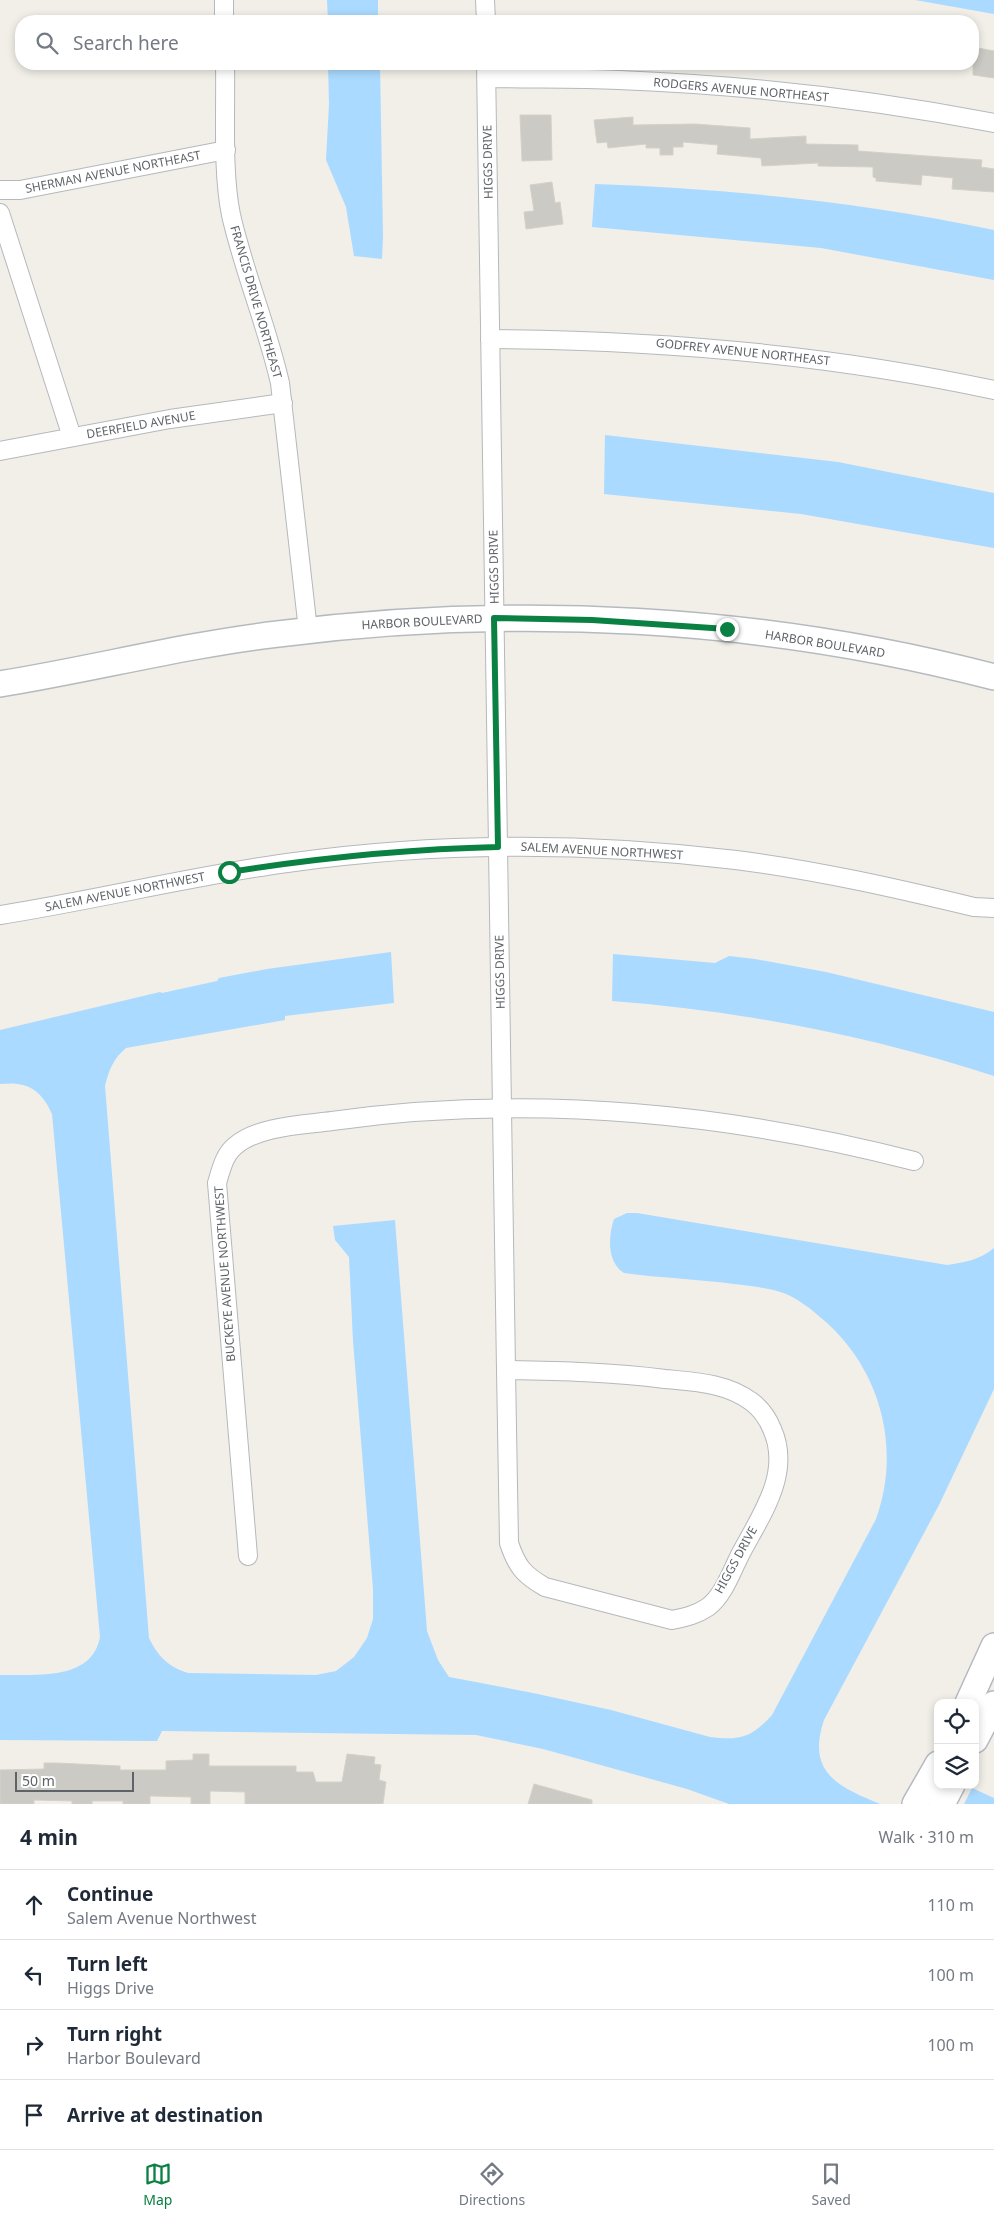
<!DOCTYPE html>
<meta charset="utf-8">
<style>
:root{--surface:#fff;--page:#f6f6f7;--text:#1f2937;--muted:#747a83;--line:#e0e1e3;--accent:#0b8043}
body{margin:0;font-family:"Noto Sans",sans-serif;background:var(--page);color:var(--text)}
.controls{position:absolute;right:15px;bottom:15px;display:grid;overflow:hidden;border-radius:10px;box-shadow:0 2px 8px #0003}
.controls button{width:45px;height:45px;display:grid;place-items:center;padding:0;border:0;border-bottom:1px solid var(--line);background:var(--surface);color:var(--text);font:25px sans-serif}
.scale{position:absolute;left:15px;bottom:12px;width:119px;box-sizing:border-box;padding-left:5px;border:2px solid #5f6368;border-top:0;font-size:14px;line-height:18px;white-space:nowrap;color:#5f6368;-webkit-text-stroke:4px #fff;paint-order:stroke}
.stop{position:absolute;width:15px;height:15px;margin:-11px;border:4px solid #0b8043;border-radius:50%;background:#fff}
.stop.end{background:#0b8043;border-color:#fff;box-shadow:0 1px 5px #0008}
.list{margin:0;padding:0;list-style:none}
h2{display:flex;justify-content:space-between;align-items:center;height:65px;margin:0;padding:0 20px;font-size:21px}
h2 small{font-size:16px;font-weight:400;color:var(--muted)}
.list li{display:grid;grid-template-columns:32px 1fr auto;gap:15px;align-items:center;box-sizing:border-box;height:70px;padding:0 20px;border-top:1px solid var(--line)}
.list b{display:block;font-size:19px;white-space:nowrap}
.list p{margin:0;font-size:16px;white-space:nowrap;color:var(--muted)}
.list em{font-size:16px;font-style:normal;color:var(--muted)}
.icon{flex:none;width:28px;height:28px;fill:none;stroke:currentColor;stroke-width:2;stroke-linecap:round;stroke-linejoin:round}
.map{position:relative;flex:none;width:994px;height:1804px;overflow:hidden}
.search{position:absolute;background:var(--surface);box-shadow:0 2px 8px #0003;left:15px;right:15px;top:15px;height:55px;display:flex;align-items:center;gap:12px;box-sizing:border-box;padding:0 18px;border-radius:20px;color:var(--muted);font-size:19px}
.sheet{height:345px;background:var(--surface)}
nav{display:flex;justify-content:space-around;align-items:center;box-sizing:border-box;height:70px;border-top:1px solid var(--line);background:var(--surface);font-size:14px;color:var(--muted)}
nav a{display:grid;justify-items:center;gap:2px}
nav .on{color:var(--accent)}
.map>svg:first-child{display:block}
.water{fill:#aadaff}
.building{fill:#cccac5;stroke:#d6d1c6}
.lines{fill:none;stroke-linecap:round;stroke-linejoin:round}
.street-casing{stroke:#b5b8bc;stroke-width:20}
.secondary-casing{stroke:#b6babf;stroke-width:28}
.street{stroke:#fff;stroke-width:18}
.secondary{stroke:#fff;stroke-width:25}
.route{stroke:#0b8043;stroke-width:6}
.labels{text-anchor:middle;stroke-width:4;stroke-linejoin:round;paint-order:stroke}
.street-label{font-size:12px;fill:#5f6368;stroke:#fff}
</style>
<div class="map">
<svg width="994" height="1804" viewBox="0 0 994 1804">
<rect width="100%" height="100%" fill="#f1efe8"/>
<g class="water">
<path d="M327,0h51v21h-50z"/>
<path d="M915,0h79v14z"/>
<path d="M328,64h52l3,173 -1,22 -28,-3 -8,-49 -20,-47 3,-56z"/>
<path d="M595,184c134,5 268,18 399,46v50l-173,-32 -229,-21z"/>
<path d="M605,435l233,27 156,31v55l-193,-34 -197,-20z"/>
<path d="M391,952l3,51 -109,13v4l-159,28c-13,11 -17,22 -21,38l44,552c9,18 19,29 39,35l128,2 20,-4 18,-14 13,-19 6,-19v-30l-20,-248 -4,-84 -14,-17 -2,-14 62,-6 32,411 11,29 11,17 84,16 78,17 99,27c30,4 42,0 62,-22l104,-196c26,-72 4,-153 -56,-202 -10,-9 -21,-17 -34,-23 -15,-6 -36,-8 -52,-10 -37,-5 -73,-6 -110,-11 -17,-11 -16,-36 -10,-54l13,-6h10l310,52c18,-3 33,-5 47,-17v141l-55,116 -115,215c-18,53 15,67 56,84h-151l-42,-15 -144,-40 -67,-14 -314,-4 -5,10 -157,-1v-65c34,-1 92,7 100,-38l-48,-523c-11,-25 -25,-33 -52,-30v-54l160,-38 2,1 55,-12 2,-3 48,-9z"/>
<path d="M613,954l102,9 14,-7 26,3 71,13 168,40v64c-124,-40 -252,-65 -382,-75z"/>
<path d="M972,1788l22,10v6h-30z"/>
</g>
<g class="building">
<path d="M973,47l21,4v27l-21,-3z"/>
<path d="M520,115h31l1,45 -30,1z"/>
<path d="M633,117v8l62,-1 55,4v11l56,-3v8l52,1v6l124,9 -1,7 13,2v23l-42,-3 1,-11 -31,-3 -1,10 -45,-4v-3l-3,-1v-10l-55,-1v-3l-56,3 -1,-8 -44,-4 1,-9 -35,-3v5h-10v8h-13v-7h-14v-4l-38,4 -1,-6 -10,1 -3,-23z"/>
<path d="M552,182l3,21 5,-1 3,22 -37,5 -2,-17 10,-1 -4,-26z"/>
<path d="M193,1754h16v12h87v6h17l3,10h26l5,-28 28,3 -1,7 7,1 -2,15 7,2 -3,22h-138v-12l-35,-1v13h-19v-7l-41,-1v8h-27v-3h-31v3h-20v-3l-38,-1v4h-34v-34l44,-1v-6h13l63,3v4h46v-9l27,-1z"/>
<path d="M534,1784l58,16v4h-64z"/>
</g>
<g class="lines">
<defs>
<g id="street">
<path d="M224,0v21"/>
<path d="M485,0l1,21"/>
<path d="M225,64c1,46 -3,107 6,151 13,57 36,111 49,168l28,247"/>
<path d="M486,64l20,1306"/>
<path d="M487,78c44,1 88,0 132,2 126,5 251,19 375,43"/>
<path d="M0,190h20l206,-40"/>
<path d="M0,213l72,224"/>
<path d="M490,339c171,1 337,15 504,51"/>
<path d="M0,451l170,-32 113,-16"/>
<path d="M0,915c96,-15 191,-39 287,-52 148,-21 301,-21 449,-3 80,10 159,28 238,47l20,1"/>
<path d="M506,1370c54,1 106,2 159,9 31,3 62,4 87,23 9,7 16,17 20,27 20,44 -11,86 -31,124 -9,17 -17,42 -33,54 -12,8 -22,10 -36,13l-127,-33c-21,-12 -28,-20 -36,-44z"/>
<path d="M248,1556l-31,-373c4,-13 7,-28 18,-37 23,-20 67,-21 97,-25 195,-27 392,-9 582,40"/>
</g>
<g id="secondary">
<path d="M0,684c93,-15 184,-39 278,-50 237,-30 484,-18 716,43"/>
<path d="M968,1703l26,-57"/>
<path d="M975,1740l19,-36"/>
<path d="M915,1804l23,-40"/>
<path d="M942,1804l10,-19"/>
</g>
</defs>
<use href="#street" class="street-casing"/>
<use href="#secondary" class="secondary-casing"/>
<use href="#street" class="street"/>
<use href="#secondary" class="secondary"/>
</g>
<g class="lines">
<path class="route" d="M229,872c89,-14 178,-23 269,-25l-4,-229 98,2 135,9"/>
</g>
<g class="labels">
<g class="street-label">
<text transform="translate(741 90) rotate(5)" y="4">RODGERS AVENUE NORTHEAST</text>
<text transform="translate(488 162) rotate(-91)" y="4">HIGGS DRIVE</text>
<text transform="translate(113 172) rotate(-11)" y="4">SHERMAN AVENUE NORTHEAST</text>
<text transform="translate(256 302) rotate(74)" y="4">FRANCIS DRIVE NORTHEAST</text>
<text transform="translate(743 352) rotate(6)" y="4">GODFREY AVENUE NORTHEAST</text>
<text transform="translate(141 425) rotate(-10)" y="4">DEERFIELD AVENUE</text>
<text transform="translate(494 567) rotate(-91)" y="4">HIGGS DRIVE</text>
<text transform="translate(422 622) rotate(-3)" y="4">HARBOR BOULEVARD</text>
<text transform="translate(825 644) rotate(9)" y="4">HARBOR BOULEVARD</text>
<text transform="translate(602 851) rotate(3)" y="4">SALEM AVENUE NORTHWEST</text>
<text transform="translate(125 892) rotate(-11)" y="4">SALEM AVENUE NORTHWEST</text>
<text transform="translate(500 972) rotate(-91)" y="4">HIGGS DRIVE</text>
<text transform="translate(225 1274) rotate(-94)" y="4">BUCKEYE AVENUE NORTHWEST</text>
<text transform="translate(736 1560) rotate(-61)" y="4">HIGGS DRIVE</text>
</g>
</g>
</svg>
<div class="controls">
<button><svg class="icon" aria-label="locate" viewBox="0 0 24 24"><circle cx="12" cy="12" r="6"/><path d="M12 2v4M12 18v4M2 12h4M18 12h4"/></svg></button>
<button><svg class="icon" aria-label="layers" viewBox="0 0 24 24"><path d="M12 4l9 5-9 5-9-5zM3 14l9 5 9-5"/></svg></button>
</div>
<div class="scale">50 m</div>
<div class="stop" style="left:229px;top:872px"></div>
<div class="stop end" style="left:727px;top:629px"></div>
<div class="search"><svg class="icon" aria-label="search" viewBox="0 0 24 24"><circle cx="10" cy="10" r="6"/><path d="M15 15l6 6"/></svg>Search here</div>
</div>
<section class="sheet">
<h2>4 min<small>Walk · 310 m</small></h2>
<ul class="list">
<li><svg class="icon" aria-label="ahead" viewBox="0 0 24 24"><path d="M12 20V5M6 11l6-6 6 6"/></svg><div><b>Continue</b><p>Salem Avenue Northwest</p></div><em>110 m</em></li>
<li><svg class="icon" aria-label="left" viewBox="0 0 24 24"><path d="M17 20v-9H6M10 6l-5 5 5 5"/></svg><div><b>Turn left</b><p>Higgs Drive</p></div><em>100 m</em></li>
<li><svg class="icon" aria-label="right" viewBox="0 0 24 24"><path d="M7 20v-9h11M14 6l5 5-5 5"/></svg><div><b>Turn right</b><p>Harbor Boulevard</p></div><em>100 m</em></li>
<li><svg class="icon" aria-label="arrive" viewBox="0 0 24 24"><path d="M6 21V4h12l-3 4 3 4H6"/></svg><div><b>Arrive at destination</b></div></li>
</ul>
</section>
<nav>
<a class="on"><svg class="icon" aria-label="map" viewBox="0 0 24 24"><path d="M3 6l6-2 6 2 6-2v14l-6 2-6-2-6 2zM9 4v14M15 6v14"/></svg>Map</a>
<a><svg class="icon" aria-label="directions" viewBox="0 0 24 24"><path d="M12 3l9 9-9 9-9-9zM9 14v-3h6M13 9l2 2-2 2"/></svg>Directions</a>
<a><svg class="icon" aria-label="saved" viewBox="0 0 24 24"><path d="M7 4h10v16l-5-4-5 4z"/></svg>Saved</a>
</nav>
